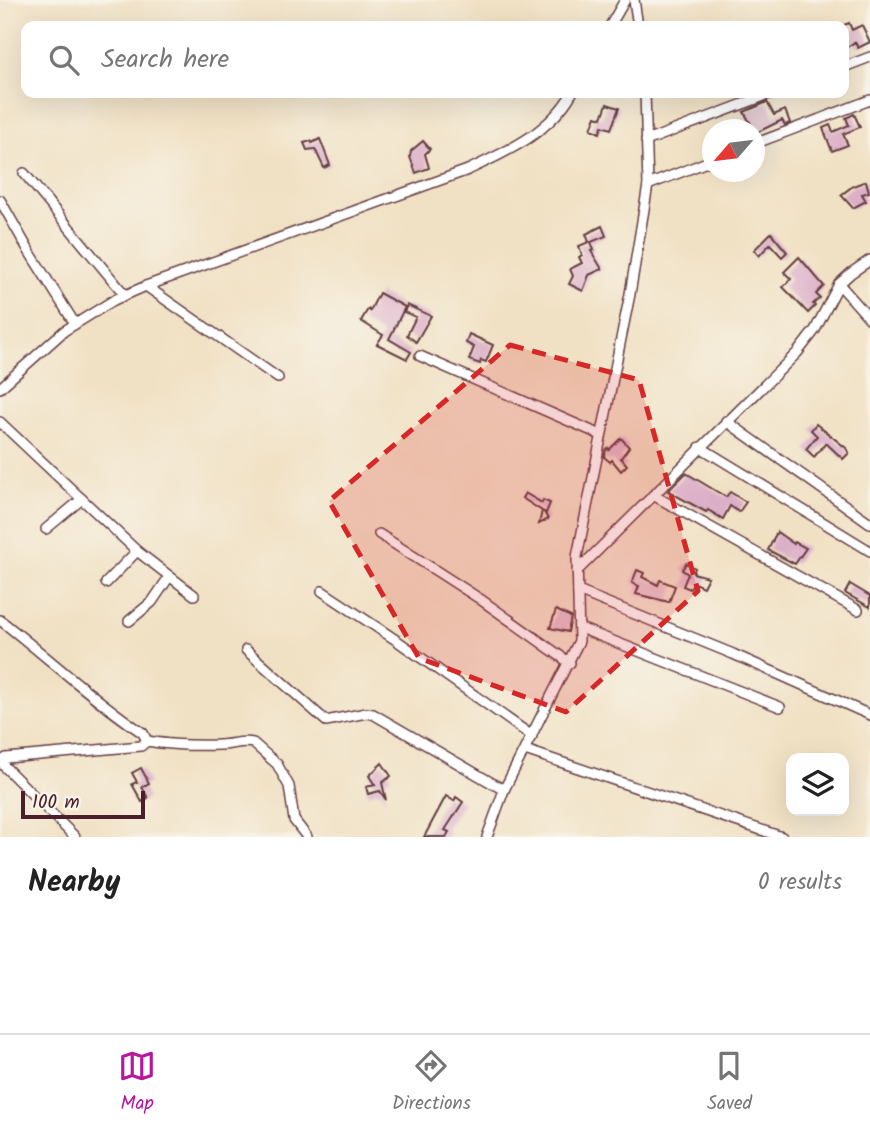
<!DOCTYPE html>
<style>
:root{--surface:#fff;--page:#f2f2f2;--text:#222;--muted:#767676;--line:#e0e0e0;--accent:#b5179e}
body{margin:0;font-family:Kalam,sans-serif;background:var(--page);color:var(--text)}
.controls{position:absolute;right:21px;bottom:21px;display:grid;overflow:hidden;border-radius:14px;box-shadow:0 7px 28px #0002}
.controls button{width:63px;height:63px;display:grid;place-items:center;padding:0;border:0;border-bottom:2px solid var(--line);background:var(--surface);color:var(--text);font:35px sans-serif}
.compass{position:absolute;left:702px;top:119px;width:63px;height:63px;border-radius:50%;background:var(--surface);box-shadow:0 7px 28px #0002;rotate:242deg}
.scale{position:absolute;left:21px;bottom:18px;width:124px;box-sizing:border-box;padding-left:7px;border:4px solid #4a1f2b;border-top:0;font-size:19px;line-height:24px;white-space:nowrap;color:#4a1f2b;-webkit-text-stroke:5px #f7f3e8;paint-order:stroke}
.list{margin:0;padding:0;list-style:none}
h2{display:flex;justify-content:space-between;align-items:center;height:91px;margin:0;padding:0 28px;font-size:30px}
h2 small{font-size:23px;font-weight:400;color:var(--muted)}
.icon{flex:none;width:38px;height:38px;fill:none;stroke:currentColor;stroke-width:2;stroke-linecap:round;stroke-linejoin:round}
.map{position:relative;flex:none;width:870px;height:837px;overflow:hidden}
.search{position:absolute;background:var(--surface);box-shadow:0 7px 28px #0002;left:21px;right:21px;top:21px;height:77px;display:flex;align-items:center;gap:18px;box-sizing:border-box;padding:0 24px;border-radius:14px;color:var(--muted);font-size:26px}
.sheet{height:196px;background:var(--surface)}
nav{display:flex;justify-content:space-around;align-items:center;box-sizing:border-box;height:98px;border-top:2px solid var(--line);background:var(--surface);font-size:19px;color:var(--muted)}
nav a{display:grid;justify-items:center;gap:4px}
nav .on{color:var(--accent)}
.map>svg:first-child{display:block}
.building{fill:#dcafc8}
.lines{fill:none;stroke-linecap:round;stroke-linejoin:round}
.minor-casing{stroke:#633c42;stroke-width:12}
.minor{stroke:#fff;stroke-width:9}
.marked{fill:#d62828;fill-opacity:0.2;stroke:#d62828;stroke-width:5;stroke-dasharray:14 9;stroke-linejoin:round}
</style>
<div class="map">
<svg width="870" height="837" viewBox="0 0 870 837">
<rect width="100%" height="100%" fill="#f7f3e8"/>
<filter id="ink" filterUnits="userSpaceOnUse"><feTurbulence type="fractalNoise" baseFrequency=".0143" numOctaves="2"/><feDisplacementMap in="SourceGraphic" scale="14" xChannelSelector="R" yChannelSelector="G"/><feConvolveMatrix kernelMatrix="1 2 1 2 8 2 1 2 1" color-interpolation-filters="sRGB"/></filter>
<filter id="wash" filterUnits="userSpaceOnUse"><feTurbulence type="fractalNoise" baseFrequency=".00686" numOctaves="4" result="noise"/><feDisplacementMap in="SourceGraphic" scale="28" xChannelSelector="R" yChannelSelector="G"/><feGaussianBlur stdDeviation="1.57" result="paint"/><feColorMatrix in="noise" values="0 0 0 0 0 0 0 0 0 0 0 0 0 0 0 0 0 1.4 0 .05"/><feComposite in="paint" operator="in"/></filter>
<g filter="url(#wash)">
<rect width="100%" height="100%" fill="#f1e1c4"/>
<g id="blocks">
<g class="building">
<path d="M849,23l3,7 10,-5 8,17 -12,6 -3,-6 -11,7v-24z"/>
<path d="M767,102l7,13 11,-5 5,13 -5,2 -3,-5 -26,13 -12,-21z"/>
<path d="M607,104l12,4 -8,21 -9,-3 -2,7 -9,-4 5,-13 6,2z"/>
<path d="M854,114l6,13 -17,7 5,11 -16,6 -9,-23 7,-3 3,7 16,-7 -3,-7z"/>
<path d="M320,139l10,26 -6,3 -9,-19 -8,1 -3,-7 7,-2 1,2z"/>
<path d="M423,141l7,8 -5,5 4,14 -13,5 -6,-16 1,-6z"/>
<path d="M866,181l3,11 -7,2 4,7 -13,7 -12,-13 12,-9z"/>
<path d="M602,226l4,10 -15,6 3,8 -3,1 11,18 -13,6 -6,16 -14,-7 4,-8 -3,-7 12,-6 -3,-6 3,-2 -3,-9 10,-4 -3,-8z"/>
<path d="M771,233l16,19 -5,5 -12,-13 -11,12 -5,-6z"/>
<path d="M799,257l25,29 -8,8 4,4 -7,6 2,2 -7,7 -25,-26 8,-8 -7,-7z"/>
<path d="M379,293l26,14 -16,32 22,13 -4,7 -30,-15 6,-9 -22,-14 7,-12 2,2z"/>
<path d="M407,305l24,11 -15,26 -9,-7 9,-18 -12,-5z"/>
<path d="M469,334l24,11 -7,17 -5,-2 -1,4 -11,-4 5,-13 -8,-4z"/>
<path d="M816,424l30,24 3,5 -6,6 -17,-16 -12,14 -8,-8 11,-13 -6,-6z"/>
<path d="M621,438l8,9 -8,11 6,7 -6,6 -9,-11 -2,2 -6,-5 2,-7 2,-2 1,2z"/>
<path d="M686,473l40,24 4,-5 16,10 -7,10 -9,-6 -7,13 -15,-9 -2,2 -38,-21z"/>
<path d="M525,493l17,10 1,-3 7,3 -4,10 -2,-1 4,7 -9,5 3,-13 -20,-13z"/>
<path d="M777,532l17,12 1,-2 11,6 -11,16 -27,-14z"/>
<path d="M686,563l9,5 -2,5 15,4 -5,10 -9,-4 -4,6 -7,-3 5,-12 -6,-4z"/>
<path d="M637,570l7,3 -2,4 16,8 2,-5 15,6 -6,16 -33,-8 3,-8 -7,-3z"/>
<path d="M850,584l20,12v11l-25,-14z"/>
<path d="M556,610l15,7 -3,15 -18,-4z"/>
<path d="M382,763l9,13 -9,7 4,17 -6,-9 -12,3 -2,-7 9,-2 -6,-9z"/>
<path d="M141,768l8,15 -7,4 6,11 -6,4 -10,-18 5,-2 -5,-9z"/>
<path d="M446,796l8,5 2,-4 7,5 -18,28 4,2 -3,5h-22z"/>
</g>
</g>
</g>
<g filter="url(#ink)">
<use href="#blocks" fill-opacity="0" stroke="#633c42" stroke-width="2"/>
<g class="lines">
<defs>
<g id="minor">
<path d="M634,0l4,26"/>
<path d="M610,26l15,-26"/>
<path d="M844,67l26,-10"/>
<path d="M646,141l126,-48"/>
<path d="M754,144l116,-44"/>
<path d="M24,173l101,122"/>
<path d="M648,185l64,-25"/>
<path d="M0,200l29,51 46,73"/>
<path d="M839,284l31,35"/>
<path d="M146,286l132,92"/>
<path d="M420,356l181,79"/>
<path d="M0,388l64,-57 50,-31 32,-14 322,-116c40,-19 81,-37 104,-77"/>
<path d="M726,421l144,102"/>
<path d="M0,422l137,129 57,44"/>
<path d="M700,447l170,104"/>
<path d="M653,495l205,115"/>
<path d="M46,529l36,-30"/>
<path d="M379,534l101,65 90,64"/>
<path d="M577,571l220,-218 18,-23 24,-46 12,-11 19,-13"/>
<path d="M106,583l31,-32"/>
<path d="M322,591l74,49 136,96"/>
<path d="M578,591l155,63 137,61"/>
<path d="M0,620c48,37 92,79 143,113l4,8c24,4 48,5 73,4 11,0 23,-5 33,-2l24,21 12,22 5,34 13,17"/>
<path d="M129,621l23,-19 17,-25"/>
<path d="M580,628l200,79"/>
<path d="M246,650l80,71 40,-8 7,1 131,76"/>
<path d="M525,750l257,87"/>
<path d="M75,837l-71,-71 -2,-5 4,-3 135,-12 6,-5"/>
<path d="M487,837l17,-47 75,-149 -2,-84 53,-263 18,-109 -3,-92"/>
</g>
</defs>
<use href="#minor" class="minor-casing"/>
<use href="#minor" class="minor"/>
</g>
</g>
<path class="marked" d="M510,345l129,35 59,211 -132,121 -147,-54 -90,-157z"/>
</svg>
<div class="controls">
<button><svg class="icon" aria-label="layers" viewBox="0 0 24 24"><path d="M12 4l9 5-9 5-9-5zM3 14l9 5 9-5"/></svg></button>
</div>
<svg class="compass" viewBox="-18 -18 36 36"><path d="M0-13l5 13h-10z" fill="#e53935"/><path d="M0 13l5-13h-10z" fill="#767676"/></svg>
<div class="scale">100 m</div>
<div class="search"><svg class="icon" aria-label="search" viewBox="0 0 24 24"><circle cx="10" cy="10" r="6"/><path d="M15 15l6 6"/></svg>Search here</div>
</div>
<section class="sheet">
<h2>Nearby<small>0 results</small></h2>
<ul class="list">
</ul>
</section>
<nav>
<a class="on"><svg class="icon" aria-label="map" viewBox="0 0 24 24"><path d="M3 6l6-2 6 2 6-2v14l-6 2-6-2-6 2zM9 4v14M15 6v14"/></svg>Map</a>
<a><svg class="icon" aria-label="directions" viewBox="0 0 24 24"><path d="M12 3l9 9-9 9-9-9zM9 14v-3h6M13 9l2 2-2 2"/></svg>Directions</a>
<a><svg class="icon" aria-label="saved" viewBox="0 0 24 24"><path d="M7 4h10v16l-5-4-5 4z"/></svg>Saved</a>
</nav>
